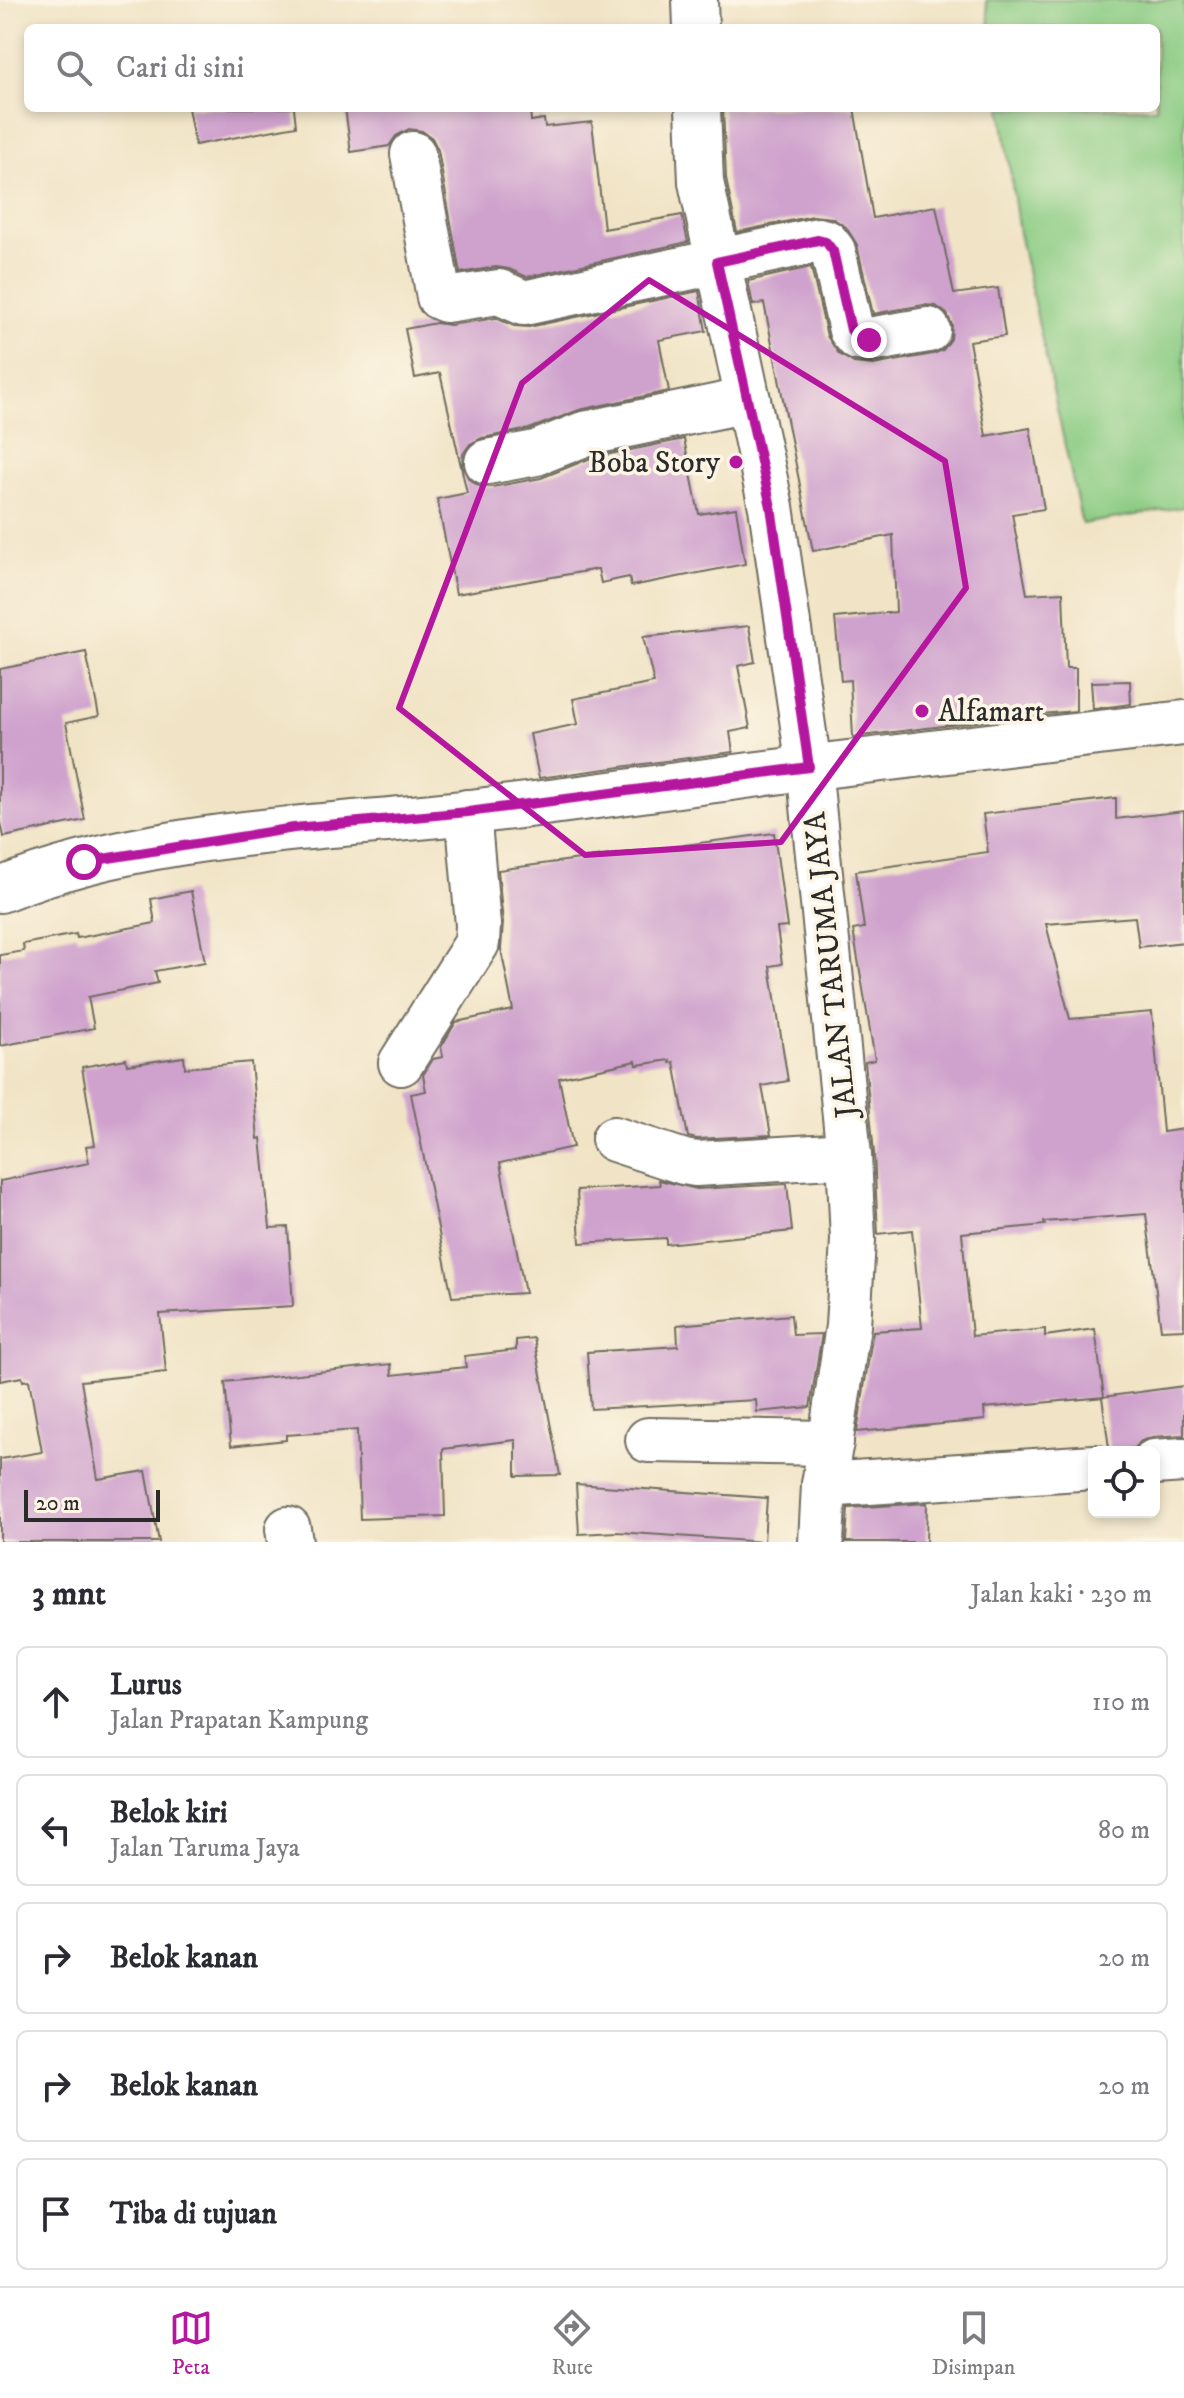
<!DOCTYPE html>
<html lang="id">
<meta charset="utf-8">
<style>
:root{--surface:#fff;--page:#f7f7f7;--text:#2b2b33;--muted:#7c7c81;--line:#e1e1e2;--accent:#b5179e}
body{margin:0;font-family:"IM FELL DW Pica",serif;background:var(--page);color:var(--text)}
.controls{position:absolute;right:24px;bottom:24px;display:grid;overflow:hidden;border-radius:12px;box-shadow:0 4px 12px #0003}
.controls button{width:72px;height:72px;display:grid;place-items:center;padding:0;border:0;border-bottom:2px solid var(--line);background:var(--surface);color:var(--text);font:40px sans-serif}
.scale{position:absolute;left:24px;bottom:20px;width:136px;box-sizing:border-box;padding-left:8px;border:4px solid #2b2b2b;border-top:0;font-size:22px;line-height:28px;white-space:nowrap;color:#2b2b2b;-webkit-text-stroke:6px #fcf5e5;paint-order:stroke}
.stop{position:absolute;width:24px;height:24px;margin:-18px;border:6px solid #b5179e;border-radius:50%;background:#fff}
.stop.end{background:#b5179e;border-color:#fff;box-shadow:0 2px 8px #0008}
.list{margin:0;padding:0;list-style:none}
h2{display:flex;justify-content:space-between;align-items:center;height:104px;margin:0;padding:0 32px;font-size:34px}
h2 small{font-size:26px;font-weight:400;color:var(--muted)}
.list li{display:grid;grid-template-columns:52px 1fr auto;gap:24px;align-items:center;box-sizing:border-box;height:112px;margin:0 16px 16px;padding:0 16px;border:2px solid var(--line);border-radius:12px}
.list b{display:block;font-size:30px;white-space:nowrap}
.list p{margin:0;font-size:26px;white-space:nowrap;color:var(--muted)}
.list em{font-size:26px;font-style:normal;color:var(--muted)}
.icon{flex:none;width:44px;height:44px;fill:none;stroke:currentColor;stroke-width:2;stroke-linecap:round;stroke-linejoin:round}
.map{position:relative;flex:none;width:1184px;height:1542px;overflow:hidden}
.search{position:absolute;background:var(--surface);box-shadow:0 4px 12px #0003;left:24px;right:24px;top:24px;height:88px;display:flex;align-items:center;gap:20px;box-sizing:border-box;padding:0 28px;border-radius:12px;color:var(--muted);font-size:30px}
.sheet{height:744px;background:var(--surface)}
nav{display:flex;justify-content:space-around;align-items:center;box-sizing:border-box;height:112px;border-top:2px solid var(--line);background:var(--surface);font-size:22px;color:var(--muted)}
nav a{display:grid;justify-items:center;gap:4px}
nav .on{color:var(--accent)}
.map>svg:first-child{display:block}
.green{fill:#8ccc84;stroke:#5c7c58;stroke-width:2}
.building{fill:#cfa2cd}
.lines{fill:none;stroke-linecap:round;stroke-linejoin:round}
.minor-casing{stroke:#706c61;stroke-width:48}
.major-casing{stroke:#706c61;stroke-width:48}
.minor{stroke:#fff;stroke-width:44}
.major{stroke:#fff;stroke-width:44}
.route{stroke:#b5179e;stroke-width:10}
.marked{fill:none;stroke:#b5179e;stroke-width:6;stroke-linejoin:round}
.poi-dot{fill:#b5179e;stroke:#fcf5e5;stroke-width:3}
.labels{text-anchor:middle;stroke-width:7;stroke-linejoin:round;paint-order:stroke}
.poi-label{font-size:30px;fill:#2b2b2b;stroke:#fcf5e5;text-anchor:end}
.street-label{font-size:30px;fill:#2b2b2b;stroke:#fcf5e5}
</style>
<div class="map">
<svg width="1184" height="1542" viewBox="0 0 1184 1542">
<rect width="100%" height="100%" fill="#fcf5e5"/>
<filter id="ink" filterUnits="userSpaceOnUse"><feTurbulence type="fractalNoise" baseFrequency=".0125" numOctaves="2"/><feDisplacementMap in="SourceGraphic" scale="16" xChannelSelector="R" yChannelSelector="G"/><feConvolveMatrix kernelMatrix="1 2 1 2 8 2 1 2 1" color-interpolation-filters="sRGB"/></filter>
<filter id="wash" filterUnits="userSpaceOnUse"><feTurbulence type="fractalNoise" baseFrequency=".006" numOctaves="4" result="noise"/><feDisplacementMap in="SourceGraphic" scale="32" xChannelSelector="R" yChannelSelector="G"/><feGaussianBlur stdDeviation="1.8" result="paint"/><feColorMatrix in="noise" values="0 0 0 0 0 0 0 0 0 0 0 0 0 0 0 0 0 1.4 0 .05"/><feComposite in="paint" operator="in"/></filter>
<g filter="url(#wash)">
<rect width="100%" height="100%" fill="#f1e4c6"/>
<path class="green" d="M986,0h198v507l-102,17 -63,-291 -18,-125h155v-80h-166z"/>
<g id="blocks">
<g class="building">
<path d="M188,108h106l2,18 -101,19z"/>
<path d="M345,108h185l1,13 13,-2 1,8 47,-5 12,107 78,-14 6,27 -161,35 -18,-8 -13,-2 -36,6 -22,-123 -6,-12 -10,-7 -13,-2 -13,7 -7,10 -38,6z"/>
<path d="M723,108h131l19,110 63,-12 18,88 44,-6 7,48 -36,5 17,95 44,-8 14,81 -32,5 15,80 36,-2 3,76h10v43l-84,7v2l-139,17 -3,-57 -9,1 -6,-63 61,-6 -3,-77 -80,16 -49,-248 -11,2 -5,-24 63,-14 16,69 12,18 15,9 19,2 60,-11 10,-4 8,-11 1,-14 -5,-11 -11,-8 -12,-1 -51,9 -16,-69 -11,-18 -14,-9 -19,-2 -76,16 -11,-53z"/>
<path d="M699,291l7,40 -47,9 10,51 -90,19 -50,19 -47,9 -12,6 -7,10 -1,12 7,13 10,7 13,1 49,-9 50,-20 93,-19 15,75 37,-6 9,56 -114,22 -2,-9 -28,6 -3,-14 -142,25 -19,-95 30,-6 -27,-120 -25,5 -10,-49 31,-6 14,2 46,-7 18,8 15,1z"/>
<path d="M749,626l6,36 -17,4 12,62 -20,4 3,20 -194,26 -9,-44 48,-10 -5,-25 81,-16 -11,-46z"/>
<path d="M86,652l13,64 -33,7 19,97 -81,17 -4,-19v-149z"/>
<path d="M1130,681l1,23 -38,5 -2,-27z"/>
<path d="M1116,798v21l68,-8v131l-45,5 -4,-30 -89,7 24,95 82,-7 11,120 21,-3v200l-23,1 -15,-116 -102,8 1,3 -83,8 10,103 73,-7v7l50,-7 9,68 -120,11 1,12 -128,12 16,-101 49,-3 -10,-98 -34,4 -4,-81 -9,-91 10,-2 -22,-130 11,-2 -8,-57 132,-19 -5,-38z"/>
<path d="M774,833l13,94 -10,1 5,36 -12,2 18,115 -26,5 9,49 -74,4 -9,-2 -14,-75 -4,1v-3l-33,5 -1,-4 -77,17 14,69 -73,16 25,130 -73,4 -41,-203 15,-3 -3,-16 10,-16 10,-2 -2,-10 15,-25 57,-12 -12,-61 2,-26 -5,-53z"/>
<path d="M191,891l14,71 -50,9 3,12 -70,14 6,31 -94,18v-91l24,-4 -1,-7 53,-10 1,4 78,-15 -4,-24z"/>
<path d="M184,1057l1,11 66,-6 7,77 3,-1 9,90 18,-1 5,79 -133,8 6,58 -85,9 17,98 48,-8 13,71h-159v-83l42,-7 -13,-72 -6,1 -1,-4 -22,4v-200l89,-18 -3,-17 9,-1 -13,-78 44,-8 1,6z"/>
<path d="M659,1180l38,9 90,-5 5,47 -126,13v-6l-86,5 -3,-53 83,-5z"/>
<path d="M791,1315l2,20 29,-1 -12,73 -53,5 -1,-12 -165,9 -4,-57 91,-6 -1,-21z"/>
<path d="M534,1338l26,137 -44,1v-36l-73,9 2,67 -85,3 -3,-89 -71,5v5l-55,6 -6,-64 166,-18 1,11 74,-8 -2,-11 52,-6v-10z"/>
<path d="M1184,1386v49l-32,2 -11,4 -7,7 -22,3 -3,-3 -7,-51z"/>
<path d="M576,1484l191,14 -3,44 -147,-10 -38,2z"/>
<path d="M927,1503l-1,39h-80l2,-34z"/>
</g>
</g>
</g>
<g filter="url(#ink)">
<use href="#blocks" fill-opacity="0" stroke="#706c61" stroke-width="2"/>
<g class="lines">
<defs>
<g id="minor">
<path d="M413,154l26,143 7,3 53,-8 25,11 294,-63 8,2 7,9 18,79 7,8 11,2 59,-10"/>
<path d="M487,462l49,-9 48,-19 164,-34"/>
<path d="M0,890c144,-58 316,-61 470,-78 112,-13 224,-30 336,-44 125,-16 252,-30 378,-45"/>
<path d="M401,1063l76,-120 1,-18 -10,-113"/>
<path d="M614,1139l70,23 12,2 153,-9"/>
<path d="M648,1440l183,3"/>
<path d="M1154,1462l30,-2"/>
<path d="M824,1485l270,-18"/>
<path d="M288,1529l2,13"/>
</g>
<g id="major">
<path d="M695,0l1,28"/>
<path d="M698,108l3,74 70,325 38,260 40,388 4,85 -5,86 -24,159 -3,57"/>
</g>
</defs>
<use href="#minor" class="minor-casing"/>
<use href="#major" class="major-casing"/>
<use href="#minor" class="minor"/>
<use href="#major" class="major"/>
</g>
</g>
<g class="lines" filter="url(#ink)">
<path class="route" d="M84,862l210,-34 174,-16 341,-45 -38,-260 -54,-245 101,-22 8,2 7,9 18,79 7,8 11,2"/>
</g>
<path class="marked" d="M649,280l296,181 21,127 -185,254 -196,13 -186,-147 123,-325z"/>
<g class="poi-dot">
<circle cx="736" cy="462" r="8"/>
<circle cx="922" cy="711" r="8"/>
</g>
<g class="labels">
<g class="poi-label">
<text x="720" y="472">Boba Story</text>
<text x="938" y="721" text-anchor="start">Alfamart</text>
</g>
<g class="street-label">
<text transform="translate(830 965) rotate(-96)" y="10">JALAN TARUMA JAYA</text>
</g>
</g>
</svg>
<div class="controls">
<button><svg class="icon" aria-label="locate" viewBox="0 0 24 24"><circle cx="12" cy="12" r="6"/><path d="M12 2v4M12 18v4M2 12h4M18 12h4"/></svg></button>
</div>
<div class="scale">20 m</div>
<div class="stop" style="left:84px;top:862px"></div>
<div class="stop end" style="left:869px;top:340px"></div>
<div class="search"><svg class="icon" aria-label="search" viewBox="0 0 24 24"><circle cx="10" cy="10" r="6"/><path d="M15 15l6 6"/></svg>Cari di sini</div>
</div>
<section class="sheet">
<h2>3 mnt<small>Jalan kaki · 230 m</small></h2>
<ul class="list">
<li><svg class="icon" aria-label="ahead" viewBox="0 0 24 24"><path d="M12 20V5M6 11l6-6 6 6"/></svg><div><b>Lurus</b><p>Jalan Prapatan Kampung</p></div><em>110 m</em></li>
<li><svg class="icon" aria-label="left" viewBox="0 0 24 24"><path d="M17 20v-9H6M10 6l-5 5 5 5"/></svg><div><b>Belok kiri</b><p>Jalan Taruma Jaya</p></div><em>80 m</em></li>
<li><svg class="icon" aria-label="right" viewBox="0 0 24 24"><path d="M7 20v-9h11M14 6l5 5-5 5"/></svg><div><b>Belok kanan</b></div><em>20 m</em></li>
<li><svg class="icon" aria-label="right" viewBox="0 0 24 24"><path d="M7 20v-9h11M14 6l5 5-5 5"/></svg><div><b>Belok kanan</b></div><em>20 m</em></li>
<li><svg class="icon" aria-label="arrive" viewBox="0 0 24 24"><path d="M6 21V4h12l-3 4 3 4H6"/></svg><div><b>Tiba di tujuan</b></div></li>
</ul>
</section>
<nav>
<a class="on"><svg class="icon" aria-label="map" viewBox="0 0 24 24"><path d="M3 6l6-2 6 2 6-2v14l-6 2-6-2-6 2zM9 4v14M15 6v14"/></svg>Peta</a>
<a><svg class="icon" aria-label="directions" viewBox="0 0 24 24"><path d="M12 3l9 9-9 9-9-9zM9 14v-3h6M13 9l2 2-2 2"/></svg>Rute</a>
<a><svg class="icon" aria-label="saved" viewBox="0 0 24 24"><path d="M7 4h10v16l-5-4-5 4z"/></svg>Disimpan</a>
</nav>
